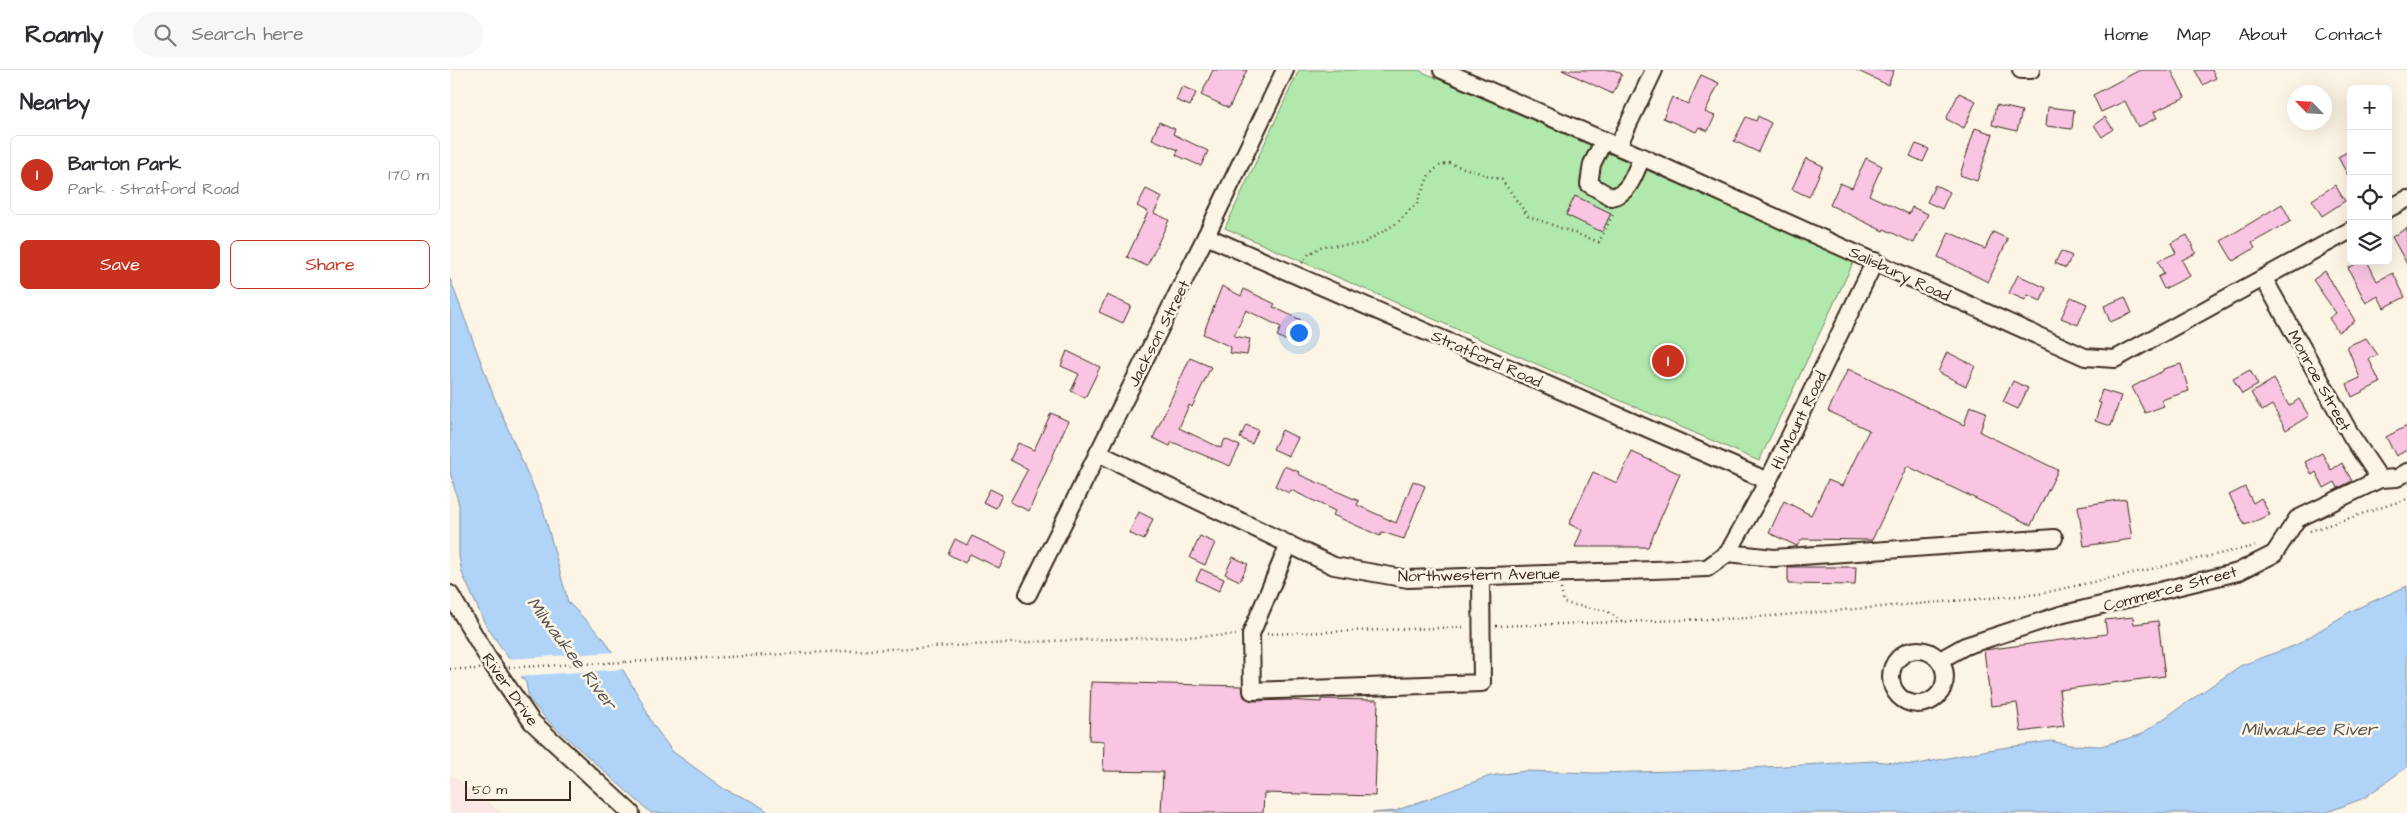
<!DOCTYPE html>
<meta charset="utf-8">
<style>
:root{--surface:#fff;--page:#f7f7f7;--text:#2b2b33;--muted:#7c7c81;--line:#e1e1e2;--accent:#c8321e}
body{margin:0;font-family:"Architects Daughter",sans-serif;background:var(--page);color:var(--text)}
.controls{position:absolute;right:15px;top:15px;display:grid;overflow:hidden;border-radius:8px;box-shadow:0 5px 20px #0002}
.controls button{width:45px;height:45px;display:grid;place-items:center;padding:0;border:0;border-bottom:1px solid var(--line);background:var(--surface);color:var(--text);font:25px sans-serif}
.compass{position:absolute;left:1837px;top:15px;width:45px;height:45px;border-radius:50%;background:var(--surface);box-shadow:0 5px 20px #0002;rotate:295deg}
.scale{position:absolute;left:15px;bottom:12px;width:106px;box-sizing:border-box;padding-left:5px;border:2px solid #3b2a1e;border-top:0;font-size:14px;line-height:18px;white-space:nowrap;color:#3b2a1e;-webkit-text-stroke:4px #fcf5e5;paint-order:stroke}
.you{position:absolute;left:848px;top:262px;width:18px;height:18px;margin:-12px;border:4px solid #fff;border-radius:50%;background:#1a73e8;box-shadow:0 0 0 8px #1a73e833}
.badge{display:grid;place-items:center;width:32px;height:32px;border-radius:50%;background:var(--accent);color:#fff;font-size:16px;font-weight:700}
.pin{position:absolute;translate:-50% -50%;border:2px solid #fff;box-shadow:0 1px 5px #0006}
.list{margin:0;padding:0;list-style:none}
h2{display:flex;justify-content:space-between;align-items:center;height:65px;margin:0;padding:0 20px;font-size:21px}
h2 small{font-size:16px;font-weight:400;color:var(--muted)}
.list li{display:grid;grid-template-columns:32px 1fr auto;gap:15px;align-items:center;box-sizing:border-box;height:80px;margin:0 10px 10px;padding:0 10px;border:1px solid var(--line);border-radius:8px}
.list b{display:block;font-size:19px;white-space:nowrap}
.list p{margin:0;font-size:16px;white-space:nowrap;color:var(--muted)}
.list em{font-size:16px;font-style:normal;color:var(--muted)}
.actions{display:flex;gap:10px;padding:15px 20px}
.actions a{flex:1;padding:11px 0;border:1px solid var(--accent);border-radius:8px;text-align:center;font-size:18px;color:var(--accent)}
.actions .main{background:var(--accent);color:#fff}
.icon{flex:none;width:28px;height:28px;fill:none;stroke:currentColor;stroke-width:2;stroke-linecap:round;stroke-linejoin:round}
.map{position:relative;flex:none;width:1957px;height:743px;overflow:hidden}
header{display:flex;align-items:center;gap:30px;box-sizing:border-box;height:70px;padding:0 25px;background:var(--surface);border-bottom:1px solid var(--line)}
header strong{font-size:24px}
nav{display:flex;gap:28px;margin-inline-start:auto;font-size:18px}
.search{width:350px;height:45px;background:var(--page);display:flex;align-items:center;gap:12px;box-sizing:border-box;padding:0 18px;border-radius:28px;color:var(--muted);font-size:19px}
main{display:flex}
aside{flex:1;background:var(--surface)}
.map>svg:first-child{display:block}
.built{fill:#fbe7e4}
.green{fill:#b1e9ac;stroke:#768a65}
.water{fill:#b0d3f8;stroke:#818fa1}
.pier{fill:#fcf5e5}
.building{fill:#f9c5e2;stroke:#3b2a1e}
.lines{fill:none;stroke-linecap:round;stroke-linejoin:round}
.minor-casing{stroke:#3b2a1e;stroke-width:20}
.path{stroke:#3b2a1e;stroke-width:2.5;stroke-dasharray:1 4;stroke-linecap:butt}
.minor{stroke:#fcf5e5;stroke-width:16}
.path-bridge{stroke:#3b2a1e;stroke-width:2.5;stroke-dasharray:1 4;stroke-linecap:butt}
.labels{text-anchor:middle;stroke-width:5;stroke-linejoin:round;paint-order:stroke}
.street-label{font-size:16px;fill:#3b2a1e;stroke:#fcf5e5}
.water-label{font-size:18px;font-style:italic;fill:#585454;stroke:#fcf5e5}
</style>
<header>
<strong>Roamly</strong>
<div class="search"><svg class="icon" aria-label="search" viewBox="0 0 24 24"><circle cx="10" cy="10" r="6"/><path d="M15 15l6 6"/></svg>Search here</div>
<nav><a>Home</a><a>Map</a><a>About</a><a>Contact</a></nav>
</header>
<main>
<aside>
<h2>Nearby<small></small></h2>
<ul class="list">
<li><span class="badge">1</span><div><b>Barton Park</b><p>Park · Stratford Road</p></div><em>170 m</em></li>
</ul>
<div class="actions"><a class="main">Save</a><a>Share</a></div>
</aside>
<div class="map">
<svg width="1957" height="743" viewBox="0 0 1957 743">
<rect width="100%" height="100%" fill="#fcf5e5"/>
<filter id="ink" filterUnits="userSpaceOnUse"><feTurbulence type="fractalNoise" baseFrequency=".02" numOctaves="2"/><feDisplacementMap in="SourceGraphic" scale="10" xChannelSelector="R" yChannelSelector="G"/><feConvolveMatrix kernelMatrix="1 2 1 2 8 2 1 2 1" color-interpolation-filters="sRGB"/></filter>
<g filter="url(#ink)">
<path class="built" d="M0,704l52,39h-52z"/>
<path class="green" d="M849,0h119l436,191 -95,200 -534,-233z"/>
<g class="water">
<path d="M0,209l44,118 49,112 25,93 37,38 36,60 11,23 20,28 52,38 30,13 16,11h-119l-103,-92 -19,-22 -3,-16 -41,-59 -23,-51 -3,-17v-51l-9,-33z"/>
<path d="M1957,516v181l-43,31 -39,15h-953l23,-2 95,-35 35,-5 72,2 116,-3 161,-9 39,4 75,-15 63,-9 19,4 31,1 39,-11 100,-69 56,-21 55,-34z"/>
</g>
<path class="pier" d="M166,582l10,17 -107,7 -11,-17z"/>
<g class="building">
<path d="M763,0h34l-18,38 -28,-13z"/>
<path d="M1112,0h52l8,4 -9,20z"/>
<path d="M1406,0h38l-6,15z"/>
<path d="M1690,0h31l14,27 -31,15 3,6 -19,9 -13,-26 -24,11 -8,-17z"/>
<path d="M1745,0h17l4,8 -13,7z"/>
<path d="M1251,5l18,8 -14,29 10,4 -7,15 -9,-4 -3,5 -33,-14 9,-21 16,7z"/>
<path d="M732,16l14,7 -6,13 -14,-6z"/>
<path d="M1509,23l17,8 -12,27 -18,-9z"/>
<path d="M1546,35l26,6 -5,20 -25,-6z"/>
<path d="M1598,37l26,3 -2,19 -26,-3z"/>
<path d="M1308,46l13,7 -13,29 -24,-11 12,-24 10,4z"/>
<path d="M1655,47l8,12 -11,8 -8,-12z"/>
<path d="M709,52l16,7 -2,5 35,17 -7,15 -25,-11 2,-5 -26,-11z"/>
<path d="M1525,58l18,6 -16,47 -17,-6z"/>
<path d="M1466,74l13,5 -6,13 -13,-6z"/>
<path d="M1901,80v31l-13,-24z"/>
<path d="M1356,88l17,8 -14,31 -17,-8z"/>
<path d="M1416,88l16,8 -13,29 40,19 3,-7 16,7 -14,29 -30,-14 -1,2 -53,-26 10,-22 12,5z"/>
<path d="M1485,115l15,7 -8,17 -15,-7z"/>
<path d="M1885,115l10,16 -23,15 -10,-16z"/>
<path d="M696,119l16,8 -8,16 15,7 -22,46 -20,-9 21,-45 -11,-6z"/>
<path d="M1125,126l36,17 -9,19 -36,-17z"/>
<path d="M1832,134l9,17 -39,22 3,5 -22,13 -12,-20z"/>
<path d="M1957,158v36l-15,-27z"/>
<path d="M1499,162l36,17 8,-17 15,7 -20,43 -50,-25z"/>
<path d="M1737,165l9,18 -14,7 8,16 -26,13 -6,-12 6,-3 -6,-13 18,-8 -5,-10z"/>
<path d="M1611,181l11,5 -6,12 -11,-5z"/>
<path d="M1912,191h5l10,20 16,-8 12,24 -21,11 -6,-12 -12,7 -18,-35z"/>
<path d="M1875,201l30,50 -17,11 -9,-14 7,-5 -23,-33z"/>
<path d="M1568,205l28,13 -5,13 -13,-6 -3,5 -16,-7z"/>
<path d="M772,216l19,10 3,-7 31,15 -2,3 28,13 -10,23 -14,-7 4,-9 -35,-17 -12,26 16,3 -3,16 -17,-2 1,-6 -28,-13z"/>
<path d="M657,225l24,11 -8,17 -24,-11z"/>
<path d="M1621,227l16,7 -9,21 -17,-7z"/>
<path d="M1675,227l7,16 -22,9 -6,-16z"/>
<path d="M1916,268l12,17 -9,4 11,24 -28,14 -5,-13 13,-6 -13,-32z"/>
<path d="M617,281l33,16 -15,31 -14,-7 8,-17 -18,-8z"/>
<path d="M1497,282l28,14 -9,20 -28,-14z"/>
<path d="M740,288l21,9 -19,40 -3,-2 -10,23 42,20 4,-9 15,7 -10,20 -58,-24 -2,4 -17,-8z"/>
<path d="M1731,294l8,27 -28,9 3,6 -19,7 -13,-26 31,-16v-2z"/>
<path d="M1398,299l116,56 6,-19 16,6 -6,20 78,38 -27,55 -124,-59 -35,74 -70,-1 -5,7 -28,-13 15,-32 27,14 17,-35 14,6 27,-56 -41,-19z"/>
<path d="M1800,300l8,15 -16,9 -9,-15z"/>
<path d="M1824,309l15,27 10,-7 10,17 -23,14 -14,-25 -10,6 -11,-18z"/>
<path d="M1563,311l15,7 -10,21 -15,-7z"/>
<path d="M1652,320l19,6 -10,30 -16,-5 6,-18 -3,-1z"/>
<path d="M601,343l17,8 -39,90 -19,-9 18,-33 -18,-9 8,-17 16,7z"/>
<path d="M796,355l12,5 -6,14 -12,-6z"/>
<path d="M1957,356v24l-11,6 -10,-19z"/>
<path d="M832,360l16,8 -9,18 -16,-7z"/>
<path d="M1182,382l48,22 -32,73h-73l7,-17 -13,-6 24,-52 24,11z"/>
<path d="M1872,383l9,17 11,-7 10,18 -14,7 -3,-6 -11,6 -8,-16 -4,3 -7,-13z"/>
<path d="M834,396l15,6 -1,2 61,27 -2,4 39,18 17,-42 12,5 -21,53 -22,-7 -2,4 -47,-21 2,-4 -44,-21 -2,3 -14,-7z"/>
<path d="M1795,417l8,16 8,-5 9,17 -25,10 -16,-30z"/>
<path d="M540,419l12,6 -6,13 -13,-6z"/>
<path d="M1676,429l6,40 -48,7 -6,-40z"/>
<path d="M689,442l14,7 -9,21 -15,-7z"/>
<path d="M522,466l35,17 -8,15 -29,-14 -5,9 -17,-9 7,-15 12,6z"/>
<path d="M750,466l15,7 -10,22 -15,-7z"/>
<path d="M783,487l15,7 -8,17 -15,-7z"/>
<path d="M1338,497h68l-1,18 -67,-1z"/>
<path d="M751,499l23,10 -5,12 -23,-11z"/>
<path d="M1683,547l1,7 24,-3 7,55 -106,14 5,36 -43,6 -4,-29 -26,3 -7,-56 123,-16 -2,-14z"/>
<path d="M641,612l151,4 2,11 8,4 36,-1 33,2v-3l57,1 -3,96 -111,-3 -1,20h-102l2,-41 -60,-1 1,-30 -15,-1z"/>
</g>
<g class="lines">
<defs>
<g id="minor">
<path d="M992,0l200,87 443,200 30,2 236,-129"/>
<path d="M1571,0h10"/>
<path d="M1154,70l-12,24 -3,20 22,13c19,-3 24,-25 31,-40"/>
<path d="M1168,76l36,-76"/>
<path d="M1938,139l19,-10"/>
<path d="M756,166l562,245"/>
<path d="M1814,209l88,158 28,42"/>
<path d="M648,383l236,113 74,13 299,-11 21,-15 40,-72 107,-220"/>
<path d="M839,474l-38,90 1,57 230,-8 -1,-107"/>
<path d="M1278,483l46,5 280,-20"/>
<path d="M0,524l38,64 44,64 99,91"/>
<path d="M578,524l178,-358 79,-166"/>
<circle cx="1468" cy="607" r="27"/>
<path d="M1490,590l25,-14 95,-31 178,-43 36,-18 23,-35 83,-40 17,-1 10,-6"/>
</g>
</defs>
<use href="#minor" class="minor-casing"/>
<g class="path">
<path d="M852,193l7,-9 13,-8 40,-2 35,-21 20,-20 12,-28 10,-9 9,-3 54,17 26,36 71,26 15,-30"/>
<path d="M1860,461l97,-32"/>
<path d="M1111,519l3,14 43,8 16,11"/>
<path d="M1046,556l250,-8 293,-24 216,-48"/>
<path d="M817,564l199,-7"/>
<path d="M176,592l425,-21 185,-6"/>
<path d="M0,599h24"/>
</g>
<use href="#minor" class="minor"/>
<path class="path-bridge" d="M24,599l152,-7"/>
</g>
</g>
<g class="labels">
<g class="street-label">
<text transform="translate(1450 203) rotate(25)" y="6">Salisbury Road</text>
<text transform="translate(708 263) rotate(-63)" y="6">Jackson Street</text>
<text transform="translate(1037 288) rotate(24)" y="6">Stratford Road</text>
<text transform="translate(1870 310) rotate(61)" y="6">Monroe Street</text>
<text transform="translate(1348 350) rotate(-64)" y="6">Hi Mount Road</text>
<text transform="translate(1029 504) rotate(-1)" y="6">Northwestern Avenue</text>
<text transform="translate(1720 518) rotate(-15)" y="6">Commerce Street</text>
<text transform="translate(61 619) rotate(55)" y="6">River Drive</text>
</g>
<g class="water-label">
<text transform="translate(122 583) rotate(53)" y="6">Milwaukee River</text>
<text x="1859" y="665">Milwaukee River</text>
</g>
</g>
</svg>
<div class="controls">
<button>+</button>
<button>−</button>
<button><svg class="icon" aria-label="locate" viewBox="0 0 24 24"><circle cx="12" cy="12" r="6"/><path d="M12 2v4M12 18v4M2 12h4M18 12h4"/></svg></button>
<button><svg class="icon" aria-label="layers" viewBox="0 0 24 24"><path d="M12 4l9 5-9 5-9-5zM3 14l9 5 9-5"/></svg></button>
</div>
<svg class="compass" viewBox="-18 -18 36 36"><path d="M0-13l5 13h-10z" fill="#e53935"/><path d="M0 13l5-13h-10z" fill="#7c7c81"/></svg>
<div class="scale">50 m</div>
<div class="you"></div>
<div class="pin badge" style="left:1218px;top:291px">1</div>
</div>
</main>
